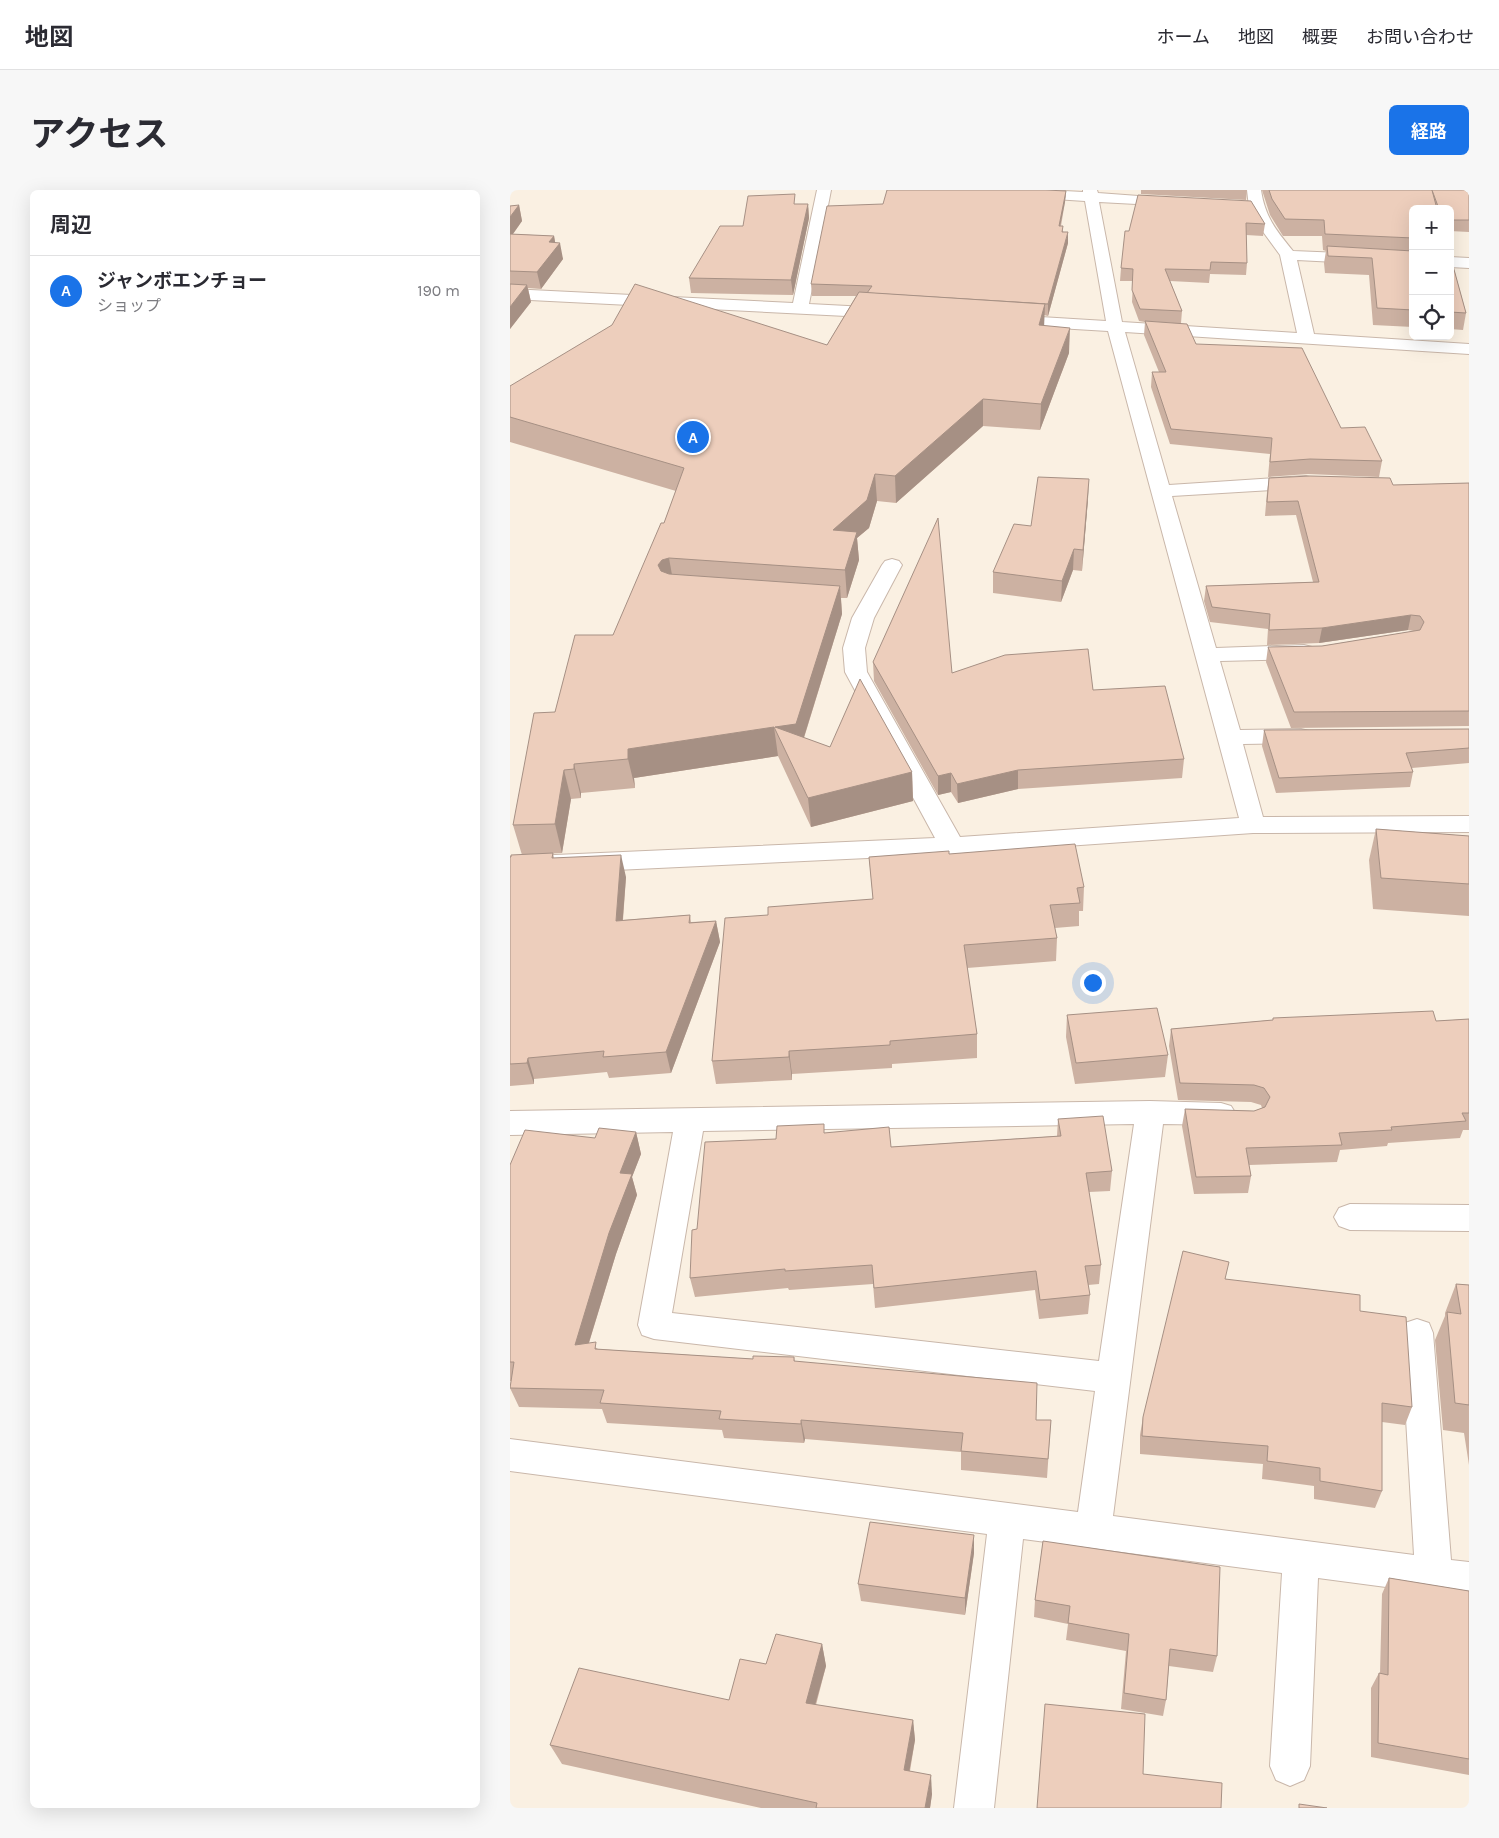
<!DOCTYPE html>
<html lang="ja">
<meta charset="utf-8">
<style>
:root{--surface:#fff;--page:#f7f7f7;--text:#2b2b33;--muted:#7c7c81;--line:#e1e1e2;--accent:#1a73e8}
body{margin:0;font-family:Karla,"Noto Sans JP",sans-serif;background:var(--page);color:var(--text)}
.controls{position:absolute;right:15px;top:15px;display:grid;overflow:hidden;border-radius:8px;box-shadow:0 5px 20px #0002}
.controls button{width:45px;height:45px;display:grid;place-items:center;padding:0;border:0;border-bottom:1px solid var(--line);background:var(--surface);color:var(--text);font:25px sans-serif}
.you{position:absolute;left:582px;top:792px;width:18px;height:18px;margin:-12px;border:4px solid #fff;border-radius:50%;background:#1a73e8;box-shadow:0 0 0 8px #1a73e833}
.badge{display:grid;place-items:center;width:32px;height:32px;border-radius:50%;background:var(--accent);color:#fff;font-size:16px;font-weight:700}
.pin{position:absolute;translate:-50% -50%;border:2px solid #fff;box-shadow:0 1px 5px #0006}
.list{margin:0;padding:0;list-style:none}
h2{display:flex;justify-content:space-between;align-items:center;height:65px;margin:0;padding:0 20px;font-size:21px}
h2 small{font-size:16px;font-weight:400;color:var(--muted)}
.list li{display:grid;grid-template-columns:32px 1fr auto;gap:15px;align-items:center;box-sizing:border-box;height:70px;padding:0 20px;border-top:1px solid var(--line)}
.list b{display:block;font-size:19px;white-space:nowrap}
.list p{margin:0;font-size:16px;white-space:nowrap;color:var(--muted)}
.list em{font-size:16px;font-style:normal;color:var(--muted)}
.icon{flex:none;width:28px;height:28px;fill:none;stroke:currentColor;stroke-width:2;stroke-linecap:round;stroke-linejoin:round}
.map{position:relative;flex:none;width:959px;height:1618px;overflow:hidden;border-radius:8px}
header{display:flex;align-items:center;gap:30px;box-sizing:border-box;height:70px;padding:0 25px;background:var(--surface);border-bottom:1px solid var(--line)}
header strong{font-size:24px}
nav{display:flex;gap:28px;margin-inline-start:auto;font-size:18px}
.intro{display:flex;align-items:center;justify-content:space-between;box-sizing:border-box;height:120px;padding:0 30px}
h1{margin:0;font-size:35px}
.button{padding:12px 22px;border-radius:8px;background:var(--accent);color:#fff;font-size:18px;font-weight:700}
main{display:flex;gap:30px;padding:0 30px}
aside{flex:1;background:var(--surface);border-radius:8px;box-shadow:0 5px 20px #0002}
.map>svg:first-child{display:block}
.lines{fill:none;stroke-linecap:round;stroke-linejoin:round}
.minor-casing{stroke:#c9b7aa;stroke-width:2}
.minor{fill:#fff;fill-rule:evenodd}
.wall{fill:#ccb1a2}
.shaded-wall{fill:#a69084}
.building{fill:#edcebc;stroke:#a69084}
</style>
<header>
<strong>地図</strong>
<nav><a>ホーム</a><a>地図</a><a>概要</a><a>お問い合わせ</a></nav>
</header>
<div class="intro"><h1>アクセス</h1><a class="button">経路</a></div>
<main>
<aside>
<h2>周辺<small></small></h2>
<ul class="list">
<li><span class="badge">A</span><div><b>ジャンボエンチョー</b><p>ショップ</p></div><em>190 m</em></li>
</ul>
</aside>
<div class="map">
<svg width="959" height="1618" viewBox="0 0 959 1618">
<rect width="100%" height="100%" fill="#faf0e2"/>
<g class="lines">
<defs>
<g id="minor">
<path d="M307,0h14l-22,114 77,4 6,2 2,3 -2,3 -6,2 -376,-19v-10l283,14z"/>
<path d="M458,0h78l37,2v-2h14l1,3 81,6 2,3 -2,3 -5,1 -75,-4 23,120 175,11 -17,-78 -19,-26 -12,-22 -2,-17h14c4,27 15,40 32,61l120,5v10l-116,-6 17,74 155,10v10l-344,-22 44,153 137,-9 7,2 3,4 -3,4 -7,2 -134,8 44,152 88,-3 8,2 3,5 -3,5 -8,2 -84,2 20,69 61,-1 8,2 4,5 -4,5 -8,2 -58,1 20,73 206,-1v16l-216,1 -301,21 -442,21v-18l425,-19 -90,-166 -2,-24 9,-30 30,-53 3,-4 7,-2 7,2 3,4 -28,53 -9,30 2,24 93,165 279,-19 -131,-487 -102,-6 -6,-2 -2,-3 2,-3 6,-2 100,6 -21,-120 -110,-7 -5,-1z"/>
<path d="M940,67l19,1v10l-19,-1z"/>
<path d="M640,911l71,2 10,3 5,8 -5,8 -10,3 -58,-1 -50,392 301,39 -13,-222 4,-10 12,-4 12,4 4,10 18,227 18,2v36l-151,-20 -8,188 -6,14 -14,6 -14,-6 -6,-14 12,-193 -259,-34 -29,269h-40l33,-274 -477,-63v-32l568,73 17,-121 -441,-52 -12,-4 -4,-10 35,-193 -163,3v-24zM624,934l-35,237 -427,-48 31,-182z"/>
<path d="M840,1014l119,1v26l-119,-1 -11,-4 -5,-9 5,-9z"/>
</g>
</defs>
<use href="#minor" class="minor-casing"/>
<use href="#minor" class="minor"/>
</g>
<g class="wall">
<path d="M631,0h106l-1,10 -105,-6z"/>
<path d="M752,0h207v42l-19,-1v-22h-37v118l-40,-2 -4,-50 -44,-2 -1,-10 2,-12 -3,-1 -1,-14h-39l-13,-21z"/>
<path d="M556,1l-1,11 -4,24 7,17 -20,73 -4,-1v10l25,28 -29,77 -57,-4 -87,77 -19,-2 -8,27 -12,10 2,22 -12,38h-6l1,16 -38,124 26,9 82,25 1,29 -102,26 -33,-71 -144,22 1,10 -54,5v5l-10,1 -9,54 -40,2 -9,-30 42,-113 58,-77 51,-112 12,-32 -166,-49v-56l317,-41 29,-49h-44l-1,-12 72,-80z"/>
<path d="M628,5l127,29 -2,12 -17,-1 1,28 -1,12 -36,-1 -1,9 -39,-2 12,30 -1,12 15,21 145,84 41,33 -3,16 -71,-3 -40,3 2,-23 -100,-10 -19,-57 1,-15h7l-15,-37 1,-13 -6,-1 -7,-19 1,-21h-13l1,-13z"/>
<path d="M286,14h12l1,14 -16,77 -102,-2 -2,-15 54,-52z"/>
<path d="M9,15l3,16 -9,13 41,2 1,6 8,17 -22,30 -13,-1 3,14 -21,27v-123z"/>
<path d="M940,65l16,58 -3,17 -13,-1z"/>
<path d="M759,288l124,7 76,-2v243l-178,2 -25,-66 2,-15 54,-1 92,-15 -6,-1 -89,13 -52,2 1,-16 -58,-7 -6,-21 2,-15 107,-4 -17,-67 -31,1 2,-24z"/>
<path d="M578,309l-6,72 -9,-1 -12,32 -68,-9v-21l38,-46z"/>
<path d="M363,472l79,11 141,17 91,69 -2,19 -164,11 -60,14 -7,-11 -13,3 -64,-114z"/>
<path d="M959,539v34l-57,5 1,4 -3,15 -134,6 -14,-47 2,-16z"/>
<path d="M866,639l93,7v80l-96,-7 -4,-49z"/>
<path d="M43,663l1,5 72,19 -3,43 67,-5 1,7 25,-1 4,21 -49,131 -62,5 -2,-6 -73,7v5l-24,2v-229z"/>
<path d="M439,664l135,33 -1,24h-4v15l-24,2 2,10 -1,23 -89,7 10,66v24l-85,6v4l-100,6v6l-76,4 -4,-23 56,-146 105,-16 -4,-42z"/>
<path d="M557,825l101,40 -3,22 -90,7 -9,-47z"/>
<path d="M763,828l163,3 33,-2v111h-6l-3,8 -72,5 -1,3 -47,4 -3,12 -88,3 2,11 -3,17 -54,1 -12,-68 3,-17 69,2 8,-3 -1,-3 -10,-3 -73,-2 -9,-54 2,-17 102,-9z"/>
<path d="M548,929l54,52 -2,20 -21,1 12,73 -2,19 -11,1 2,10 -2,19 -49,5 -4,-29 -160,18 -2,-24 -84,6 -1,-2 -93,9 -5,-19 7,-49 79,-90 50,-6 65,14 166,-11z"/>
<path d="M126,942l5,22 -9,23 5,18 -21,59 -27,89 9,6 155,10 41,-2 1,5 241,58h15l-4,58 -86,-8v-18l-156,-13 -1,4 -80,-5 -2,-8 -115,-7 -5,-14 -83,-2 -9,-19 1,-7h-1v-216l85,-27z"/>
<path d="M716,1089l134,32 52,96 -7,18 -23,-3v69l-7,17 -61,-9v-13l-52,-7 1,-15 -123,-10v-19l3,-18z"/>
<path d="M946,1094l13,1v180l-5,-32 -21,-3 -8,-90 10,-24v-3z"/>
<path d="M533,1351l174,115 -4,16 -44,-6 -3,34 -3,16 -42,-7 5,-58 -60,-11 2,-16 -34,-7 1,-17z"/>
<path d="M464,1363l-9,62 -104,-14 -3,-17z"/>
<path d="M879,1388l80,13v184l-98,-18v-69l8,-15 1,1 2,-80z"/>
<path d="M312,1454l4,22 -10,39 97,15 2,20 -5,31 22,23 -2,14h-169l-199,-44 -12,-19 179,-45 37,-36z"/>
</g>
<g class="shaded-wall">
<path d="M556,1l-1,11 -7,34 1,-10z"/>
<path d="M298,14l1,14 -16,77 -2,-15z"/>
<path d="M9,15l3,16 -12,17v-21z"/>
<path d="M558,42v11l-20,73v-12z"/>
<path d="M44,46l2,11 4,-4 3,16 -22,30 -4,-17 12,-30z"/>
<path d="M17,95l4,17 -21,27v-22z"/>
<path d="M535,114l-1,25 -5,-4z"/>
<path d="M560,138l-1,25 -29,77 1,-26z"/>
<path d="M473,209v27l-87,77 -1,-27z"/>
<path d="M365,284l2,27 -8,27 -12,10 2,22 -12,38 -2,-28 -12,-40z"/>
<path d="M579,289l-1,20 -6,72 1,-21z"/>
<path d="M564,359l-1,21 -12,32 1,-21z"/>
<path d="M159,368l5,28 -12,7 -4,-28 4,-5z"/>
<path d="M330,396l2,28 -43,139 -24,-26z"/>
<path d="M901,425l-3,15 -89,13 3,-15z"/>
<path d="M264,537l4,29 -144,22 1,10 -7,-29v-10z"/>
<path d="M64,574l7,29v5l-7,-29z"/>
<path d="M54,580l7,29 -9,54 -7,-29z"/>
<path d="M508,580v19l-60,14 -1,-19z"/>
<path d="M402,582l1,29 -102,26 -3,-29z"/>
<path d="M441,583v19l-13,3v-19z"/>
<path d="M111,665l5,22 -5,65 -5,-21z"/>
<path d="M206,731l4,21 -49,131 -5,-21z"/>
<path d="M279,861l3,23v6l-3,-23z"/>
<path d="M18,868l6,21v5l-7,-21z"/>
<path d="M126,942l5,22 -9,23 5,18 -21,59 -34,111 -7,-20 45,-172z"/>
<path d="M291,1230l4,19 -1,4 -3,-19z"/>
<path d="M464,1345v18l-9,62v-17z"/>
<path d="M312,1454l4,22 -16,57 -4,-20z"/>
<path d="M403,1530l2,20 -9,49 -2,-19z"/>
<path d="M421,1585l1,19 -2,14h-5z"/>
</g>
<g class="building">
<path d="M377,0h159l20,1 -7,35h4l-1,6h6l-20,72 -181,-11 5,-7 -61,-2 16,-78 56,-2z"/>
<path d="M759,0h163l5,19h-24v29l-88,-4 -1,-14 -39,-1 -13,-20z"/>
<path d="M922,0h37v30h-19v-11h-11z"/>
<path d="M285,4l-1,10h14l-17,76 -102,-2 31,-52h23l5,-30z"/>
<path d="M628,5l113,6 14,23 -19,-1 1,40 -36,-1 -1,8 -45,-1 17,42 -42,-2 -8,-19 1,-21 -12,-1 4,-37h4z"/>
<path d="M9,15l-9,12v-11z"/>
<path d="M0,44l44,2 -5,6 11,1 -23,29 -27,-1z"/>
<path d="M817,56l86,5v59l-36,-2 -5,-50 -44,-2z"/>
<path d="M940,65l16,58 -16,-1z"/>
<path d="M0,94l17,1 -17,22z"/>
<path d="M125,94l192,61 32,-53 186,12 -6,21 31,3 -29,76 -58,-5 -88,77 -20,-2 -8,26 -34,30 24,2 -12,38 -176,-12 -7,2 -4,5 3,6 8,3 171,12 -44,138 -21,3 55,20 30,-68 52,93 -104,26 -34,-71 -146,22v10l-54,5v5l-10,1 -9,54 -42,1 21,-112 21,-1 20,-77h38l48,-112h3l20,-55 -174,-51v-31l102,-61z"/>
<path d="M635,131l42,3 9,20 106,4 39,80 24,-1 17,34 -72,-2 -40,3 2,-24 -101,-9 -19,-57h14z"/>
<path d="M800,286l80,2 3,7 76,-2v228l-175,1 -26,-65 54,-1 98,-16 4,-8 -4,-6 -9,-1 -89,13 -53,2 1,-16 -58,-7 -6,-21 113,-4 -21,-81 -31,1 2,-24z"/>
<path d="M528,287l51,2 -6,71 -9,-1 -12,32 -69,-9 21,-48 17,2z"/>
<path d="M428,328l14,155 53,-18 83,-6 5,41 72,-4 19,73 -166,11 -61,14 -6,-11 -13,3 -65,-114z"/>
<path d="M959,539v19l-63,5 7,19 -134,6 -15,-48z"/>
<path d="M866,639l93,7v48l-88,-6z"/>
<path d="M565,654l9,43 -7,1 3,15 -30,2 7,33 -93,7 13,89 -87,7v4l-101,6v6l-77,4 13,-143 43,-3v-8l105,-8 -4,-42 80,-6v3z"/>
<path d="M43,663l-1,5 69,-3 -5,66 74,-6 -1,8 27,-2 -50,131 -63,5 1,-6 -76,7 -1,5 -17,1v-207h1v-2z"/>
<path d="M647,818l11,47 -92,8 -9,-48z"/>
<path d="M923,821l3,10 33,-2v94h-7l4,8 -75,6 1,3 -53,3 3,12 -96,3 5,28 -55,1 -11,-68 69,2 11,-4 5,-10 -6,-9 -10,-3 -74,-2 -9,-54 102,-9v-2z"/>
<path d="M593,926l9,55 -26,2 15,92 -16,1 5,29 -50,5 -4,-29 -162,17 -2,-23 -87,6v-2l-95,9 2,-48 5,-1 8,-87 71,-3 1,-13 47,-2v9l65,-6 2,20 170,-11 -3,-17z"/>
<path d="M89,938l37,4 -16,41 12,1 -23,59 -34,112 21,-3 -1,7 158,10v-3l41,1v4l243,22 -1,37h15l-3,39 -87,-8 2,-18 -162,-13v4l-82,-5 2,-8 -121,-8 4,-13 -94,-2 4,-26h-4v-197l15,-35 70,8z"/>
<path d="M673,1061l46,11 -4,17 135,16v16l46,6 6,90 -30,-4v88l-62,-10v-13l-53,-7 1,-15 -126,-10 1,-19z"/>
<path d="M946,1094l13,1v120l-14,-2 -8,-91 14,2z"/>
<path d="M360,1332l104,13 -9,63 -107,-14z"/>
<path d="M533,1351l177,26 -3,89 -47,-7 -4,51 -42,-7 5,-59 -61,-11 2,-17 -35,-6z"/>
<path d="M879,1388l80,13v168l-91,-16 1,-70 9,2z"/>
<path d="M266,1444l46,10 -16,59 107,17 -9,50 27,5 -6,33h-109l1,-5 -267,-58 29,-77 150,32 11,-41 26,5z"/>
<path d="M535,1514l100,10 -2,60 79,9 -1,25h-184z"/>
<path d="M789,1614l28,4h-28z"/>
</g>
</svg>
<div class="controls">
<button>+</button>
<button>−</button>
<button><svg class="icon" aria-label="locate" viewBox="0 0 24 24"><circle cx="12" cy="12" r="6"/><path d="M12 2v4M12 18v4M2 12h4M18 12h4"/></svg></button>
</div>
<div class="you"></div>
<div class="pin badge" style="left:183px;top:247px">A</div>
</div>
</main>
